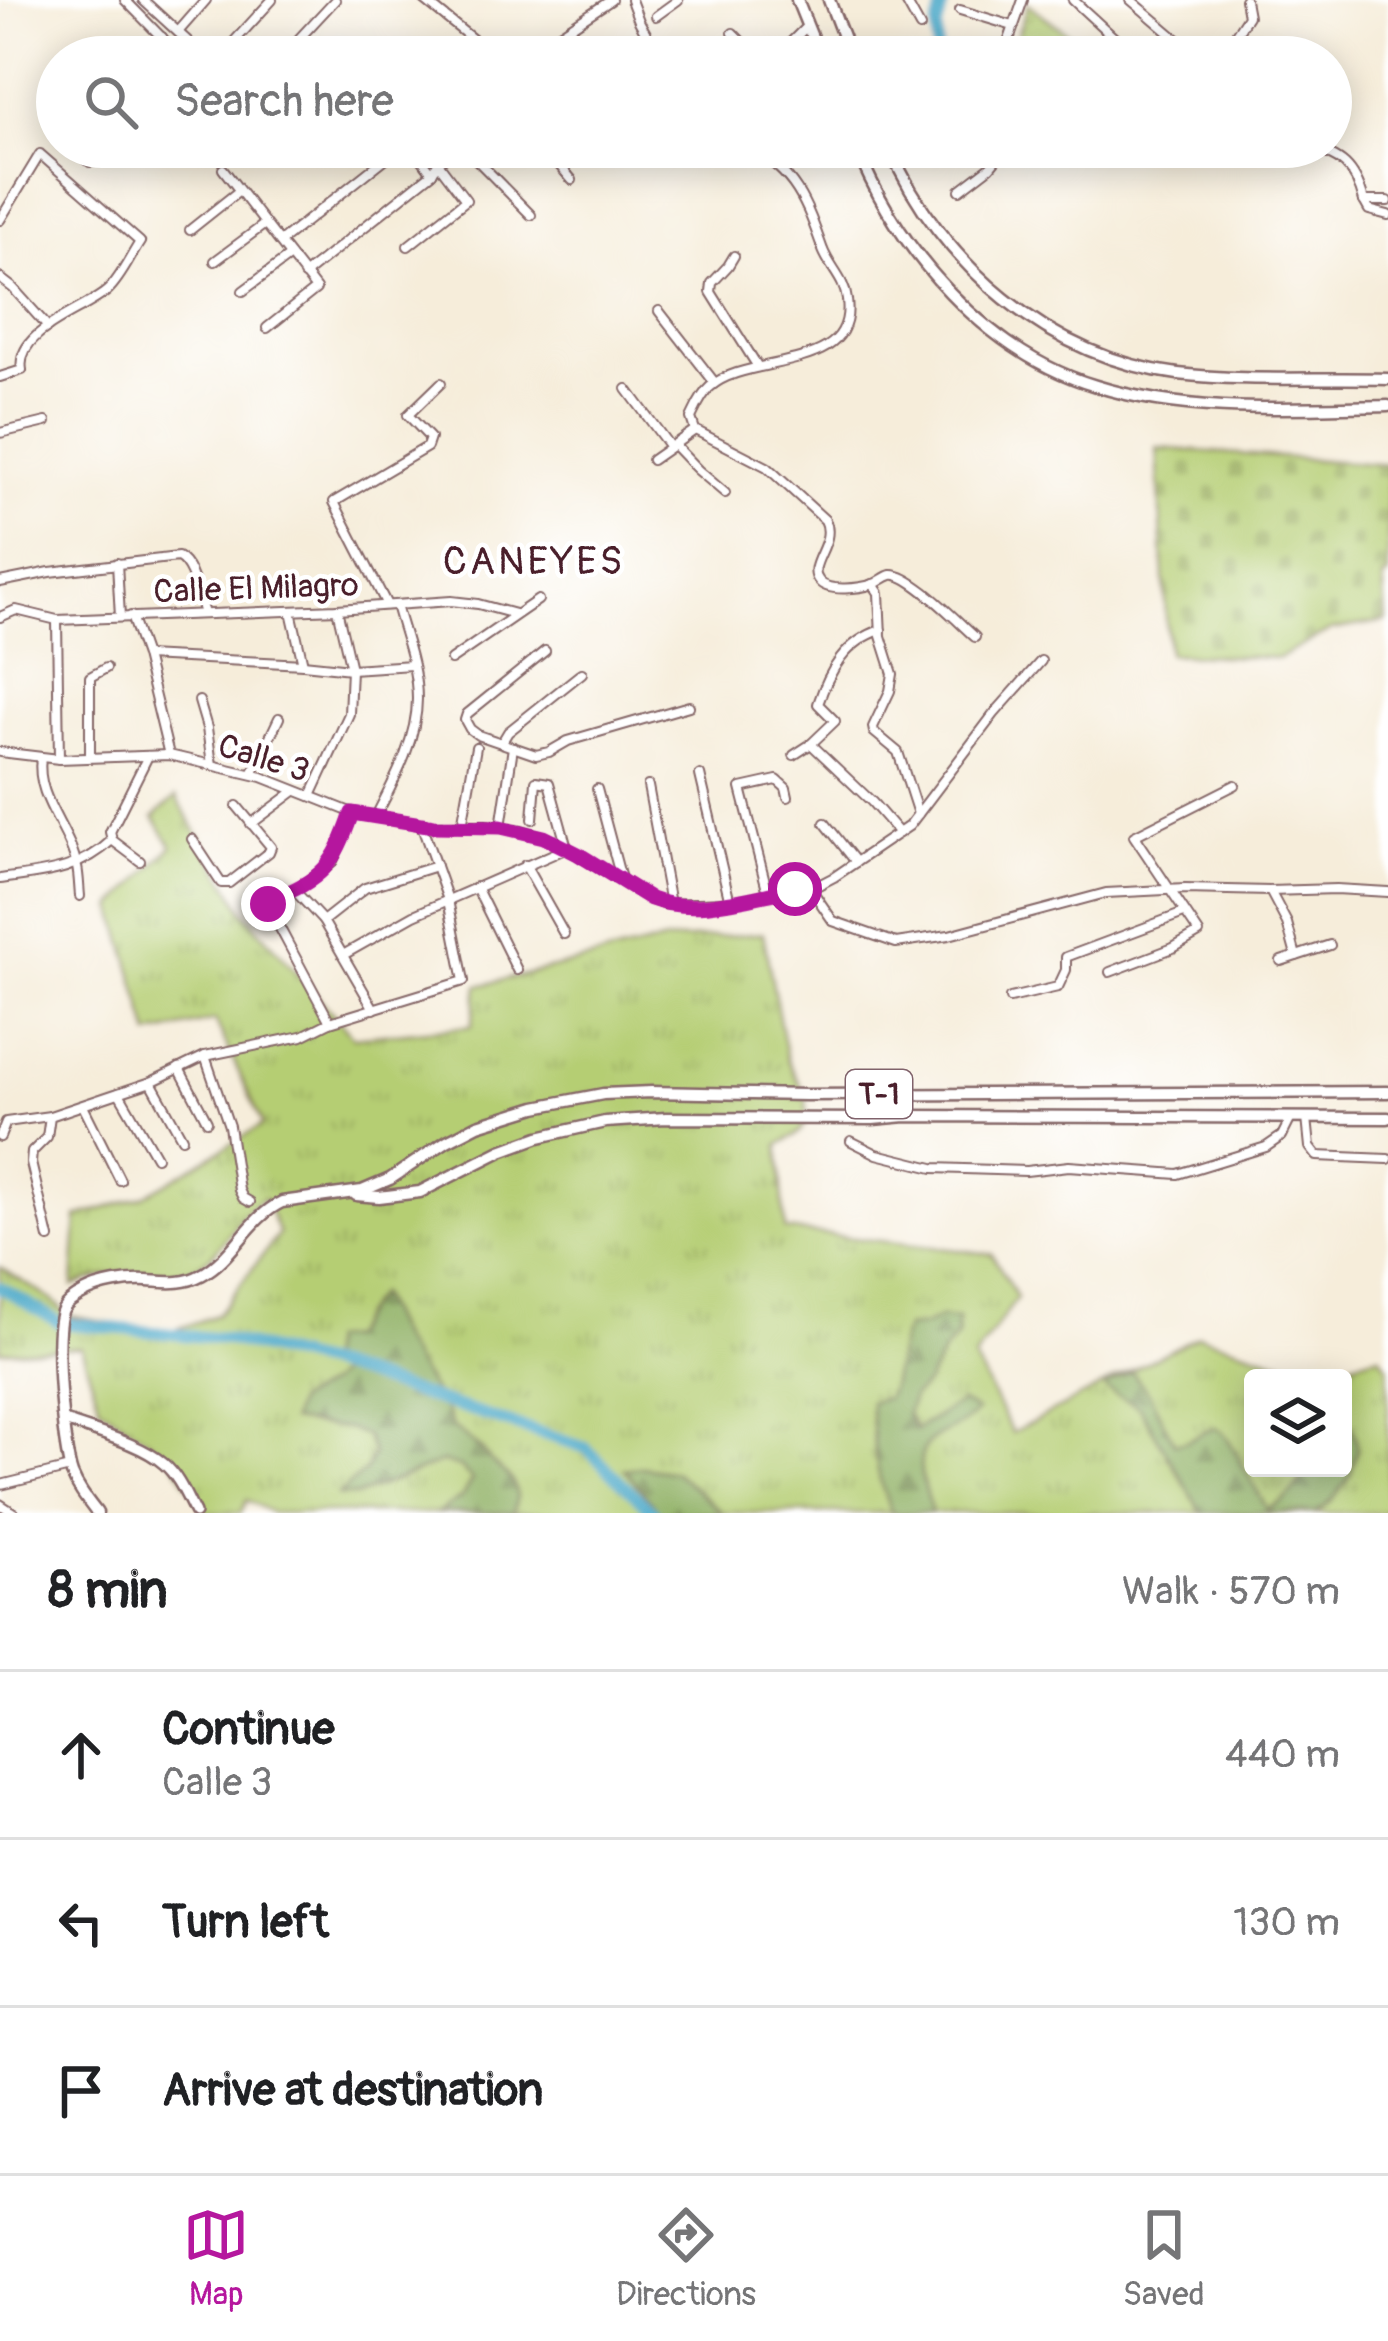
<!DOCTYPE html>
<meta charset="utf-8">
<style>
:root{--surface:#fff;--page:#f2f2f2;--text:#202124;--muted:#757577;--line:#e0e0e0;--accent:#b5179e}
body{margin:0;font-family:Pangolin,sans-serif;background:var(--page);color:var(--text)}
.controls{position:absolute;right:36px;bottom:36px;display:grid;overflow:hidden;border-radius:12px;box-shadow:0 6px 30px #0003}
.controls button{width:108px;height:108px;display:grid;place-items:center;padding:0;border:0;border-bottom:3px solid var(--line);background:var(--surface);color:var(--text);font:60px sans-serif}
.stop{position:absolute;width:36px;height:36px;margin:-27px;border:9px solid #b5179e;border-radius:50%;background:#fff}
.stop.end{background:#b5179e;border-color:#fff;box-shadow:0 3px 12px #0008}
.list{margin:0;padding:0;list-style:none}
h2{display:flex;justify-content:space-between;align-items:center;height:156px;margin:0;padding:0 48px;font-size:51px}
h2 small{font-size:39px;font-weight:400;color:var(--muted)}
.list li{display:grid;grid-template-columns:78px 1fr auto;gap:36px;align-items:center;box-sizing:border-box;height:168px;padding:0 48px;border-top:3px solid var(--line)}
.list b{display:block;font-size:45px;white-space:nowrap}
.list p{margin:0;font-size:39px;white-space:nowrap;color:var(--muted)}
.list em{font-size:39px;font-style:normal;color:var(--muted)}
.icon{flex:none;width:66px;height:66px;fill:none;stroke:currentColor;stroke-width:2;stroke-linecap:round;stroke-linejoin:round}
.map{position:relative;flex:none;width:1388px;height:1513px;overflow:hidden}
.search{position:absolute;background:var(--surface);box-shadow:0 6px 30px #0003;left:36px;right:36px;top:36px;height:132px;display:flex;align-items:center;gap:30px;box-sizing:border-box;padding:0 42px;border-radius:66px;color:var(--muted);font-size:45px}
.sheet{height:660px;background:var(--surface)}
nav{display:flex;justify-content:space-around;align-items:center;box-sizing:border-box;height:168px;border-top:3px solid var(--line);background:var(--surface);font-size:33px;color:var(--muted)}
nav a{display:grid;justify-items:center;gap:6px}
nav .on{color:var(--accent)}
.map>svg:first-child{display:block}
.grass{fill:url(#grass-tufts);stroke:#80764f;stroke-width:3;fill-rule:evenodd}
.forest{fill:url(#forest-firs);stroke:#6d6848;stroke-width:3}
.cemetery{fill:url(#cemetery-stones);stroke:#80764f;stroke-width:3}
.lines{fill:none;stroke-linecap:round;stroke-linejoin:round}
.river{stroke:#48a7c7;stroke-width:12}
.minor-casing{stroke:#866768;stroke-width:12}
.major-casing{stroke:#866768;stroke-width:14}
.highway-casing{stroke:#866768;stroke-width:15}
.minor{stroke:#fff;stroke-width:8}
.major{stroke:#fff;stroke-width:9}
.highway{stroke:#fff;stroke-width:10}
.route{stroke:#b5179e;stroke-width:15}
.labels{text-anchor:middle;stroke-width:9;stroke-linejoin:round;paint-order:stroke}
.shield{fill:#fff;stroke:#80626b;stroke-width:3}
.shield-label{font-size:30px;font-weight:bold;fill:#4a1f2b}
.street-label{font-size:33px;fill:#4a1f2b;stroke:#fff}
.quarter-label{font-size:39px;letter-spacing:3px;fill:#4a1f2b;stroke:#fff}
</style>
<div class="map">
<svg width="1388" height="1513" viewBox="0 0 1388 1513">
<defs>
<pattern id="grass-tufts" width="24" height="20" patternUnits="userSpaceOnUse" patternTransform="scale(3)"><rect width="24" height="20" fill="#b5ce73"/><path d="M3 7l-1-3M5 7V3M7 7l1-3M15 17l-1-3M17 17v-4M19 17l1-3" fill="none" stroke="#9db064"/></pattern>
<pattern id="forest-firs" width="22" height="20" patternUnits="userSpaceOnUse" patternTransform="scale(3)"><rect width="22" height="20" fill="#90b165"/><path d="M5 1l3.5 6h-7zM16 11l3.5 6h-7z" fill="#788f53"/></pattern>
<pattern id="cemetery-stones" width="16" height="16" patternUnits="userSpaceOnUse" patternTransform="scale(3)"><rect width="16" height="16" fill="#b5ce73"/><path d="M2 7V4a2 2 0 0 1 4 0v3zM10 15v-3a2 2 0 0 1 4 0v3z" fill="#9db064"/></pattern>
</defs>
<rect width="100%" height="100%" fill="#fff"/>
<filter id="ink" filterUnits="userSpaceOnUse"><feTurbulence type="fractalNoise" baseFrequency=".00833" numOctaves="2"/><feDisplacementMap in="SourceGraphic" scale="24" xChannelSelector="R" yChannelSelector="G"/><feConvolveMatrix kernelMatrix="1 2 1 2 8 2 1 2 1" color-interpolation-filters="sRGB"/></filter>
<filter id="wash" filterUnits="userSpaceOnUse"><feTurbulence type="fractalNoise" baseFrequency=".004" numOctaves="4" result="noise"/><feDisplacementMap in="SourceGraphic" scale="48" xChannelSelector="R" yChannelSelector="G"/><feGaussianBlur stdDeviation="2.7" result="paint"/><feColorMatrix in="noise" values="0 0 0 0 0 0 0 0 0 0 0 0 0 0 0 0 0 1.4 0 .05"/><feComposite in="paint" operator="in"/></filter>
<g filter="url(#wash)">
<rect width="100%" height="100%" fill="#f6edda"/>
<g class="grass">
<path d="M1028,4l72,53h-90z"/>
<path d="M176,797l69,116 108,124 119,-11 6,-40 188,-45 97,-8 24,127 19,35 1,25 -8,13 -20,12 6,85 207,24 25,44 -43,61 38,74 187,-98 117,37 64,-17 8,11v147h-1116l-25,-13 -6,13h-34l-38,-58 -69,-49 -19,-59 -81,4v-84l53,34 16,15 97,17 51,-18 62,-81 -15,-36c-29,16 -38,53 -67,68 -22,12 -44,6 -67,6 -20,1 -38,7 -57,14l4,-69 65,-20 121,-72 -48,-105 -65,15 -36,-128 58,-61 -18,-29zM1253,1378h90v90h-90z"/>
</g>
<g class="forest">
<path d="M378,1294l22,47 46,70 6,16 29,22 10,13 21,18 5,16 -4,17h-75l24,-16 10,-17 -12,-13 -18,-5 -85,34 -19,-1 27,-24 8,-17 -7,-18 -18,-7 -57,-8 5,-19 31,-17 13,-13 -14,-12 3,-20 18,-2c12,-15 17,-31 31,-44z"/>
<path d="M939,1318l19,1 -2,19 -12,13 -18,33 -13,12 -6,18 8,16 46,-28 16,9c-16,17 -26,16 -43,27 -25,18 -9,51 -2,75h-40c-17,-35 -19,-74 -22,-111l17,-4c10,-23 8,-47 19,-70l18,-2z"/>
<path d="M1132,1372l18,23 24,48c17,0 26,-12 43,-15l10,9 40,72c20,-6 32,-23 41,-41h35v-52l12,19 3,14 -8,26 -16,23 -10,9 -9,6h-113l-62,-105c-12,-10 -25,-10 -36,-22z"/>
<path d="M641,1467l34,5 48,41h-63l-36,-44z"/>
</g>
<path class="cemetery" d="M1157,448l231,17v111l-5,2 3,43 -55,9 -52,28 -111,-4z"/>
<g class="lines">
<g class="river">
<path d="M937,57v-30l7,-27"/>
<path d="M0,1287l60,36 164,16 110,28 252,81 68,65"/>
</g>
</g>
</g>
<g filter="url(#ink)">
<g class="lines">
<defs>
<g id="minor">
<path d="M125,0l56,57"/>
<path d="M143,0l62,57"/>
<path d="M424,0l62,50 15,7"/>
<path d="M631,0l8,21 20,36"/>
<path d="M905,0l15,27"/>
<path d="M1073,0l62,57"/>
<path d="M1131,0l67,57"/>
<path d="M960,10l53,16"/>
<path d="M656,16l22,-16"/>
<path d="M178,32l28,-32"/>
<path d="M733,33l23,24"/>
<path d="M144,57l18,-20"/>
<path d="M220,57l52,-57"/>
<path d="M282,57l53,-57"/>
<path d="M531,57l18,-16 62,-41"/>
<path d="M786,57l4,-14 17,-17"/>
<path d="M1003,57l20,-57"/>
<path d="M1221,57l27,-41 -3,-16"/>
<path d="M73,147l17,15 13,-15"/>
<path d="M413,147l19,26"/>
<path d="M464,147l67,68"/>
<path d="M544,147l28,33"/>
<path d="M749,147c47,26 57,55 74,103 7,18 22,30 24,50 10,75 -100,53 -137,87 -9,8 -14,21 -19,31l4,12 72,37 58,53c12,23 -20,45 -6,61 9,12 42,7 55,3 5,-2 12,-8 17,-9 19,-3 69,49 84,62"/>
<path d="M1238,147l3,6h5l4,-6"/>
<path d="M1308,147c33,9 47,20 56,54"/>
<path d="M223,169l93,120 -49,39"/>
<path d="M960,190l30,-23 16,-20"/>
<path d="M1364,201l5,9 19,5"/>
<path d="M1364,201h24"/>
<path d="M0,220l40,-66 100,88c-10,15 -19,36 -32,48 -24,22 -93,40 -86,80l-22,7"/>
<path d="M190,230l49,-39"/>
<path d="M280,242l120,-95"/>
<path d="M408,246l58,-46 -28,-37"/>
<path d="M734,256l-6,10 -16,17 -1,9 47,75"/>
<path d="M215,261l50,-37"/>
<path d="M304,275l128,-102 6,-10 19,-16"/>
<path d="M0,278l13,10 35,39"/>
<path d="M243,291l47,-35"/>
<path d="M659,311l56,72"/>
<path d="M627,389l43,58"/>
<path d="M0,433l46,-11"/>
<path d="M674,445l24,25 27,23"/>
<path d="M652,460l43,-30"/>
<path d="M117,563l3,54"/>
<path d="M0,582l50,-10 128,-15c16,9 19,39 26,56"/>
<path d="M873,584l6,9 2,43 12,38 -3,17 -17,36 1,5 24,20 20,62"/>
<path d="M387,605l-53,-103 93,-55 3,-9 -22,-23 33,-32"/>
<path d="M131,616l14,40 24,99"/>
<path d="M0,617l16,-7 41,10 280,-11 114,-8 27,3 37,10"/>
<path d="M57,620l2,139"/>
<path d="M545,651l-78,63 -2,6 5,9 8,6 58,20 13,-3 19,-11 121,-35"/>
<path d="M145,656l158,8 -12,-53"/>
<path d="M451,660l87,-60"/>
<path d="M303,664l48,5 61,-4"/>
<path d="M199,701l8,27 5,37"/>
<path d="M502,742l6,-10 74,-59"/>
<path d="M811,744l61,58 27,31"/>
<path d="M0,752l59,7 110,-4 93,22 91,36 81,13 51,-1 36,5 23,7 23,11 84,51 13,5 66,-2 65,-14 16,1 23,-12 75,-51 85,-112 47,-53"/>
<path d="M794,755l17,-11 24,-23 -17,-17c11,-33 28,-63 63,-74"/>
<path d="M90,757v-80l16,-9"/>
<path d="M41,758c-6,40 29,71 36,109 2,9 2,20 3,29"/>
<path d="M252,774l27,-56"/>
<path d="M700,775l30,127"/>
<path d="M648,786l22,118"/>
<path d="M597,789l24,90"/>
<path d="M311,796l38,-82 2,-45 -14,-60"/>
<path d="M353,813l-21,50 -37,28 28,30 51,88"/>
<path d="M376,816c18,-35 41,-76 41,-117 0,-32 -13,-64 -21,-94"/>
<path d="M825,823l31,39"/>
<path d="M251,824l44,-33"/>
<path d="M462,826l14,-79"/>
<path d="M501,827l12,-80"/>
<path d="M192,839l29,44h8l40,-31 2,-5 -34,-41"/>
<path d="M112,840l28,21"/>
<path d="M525,865l39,69"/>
<path d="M0,879c42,-6 80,-8 112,-39l-2,-8 38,-76"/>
<path d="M476,887l41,83"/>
<path d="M811,889l22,32 63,22 53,-8 157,-42 79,-4 85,2 66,-2 52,3"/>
<path d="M295,891l-25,9 -2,6 62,116"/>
<path d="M1270,891l17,32 9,33"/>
<path d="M768,893l-27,-105 36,-8 9,8 2,9"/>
<path d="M323,921l42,-33 71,-22"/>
<path d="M343,955l71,-40 153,-67 -18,-65 -13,-2 -3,38"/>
<path d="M1281,961l49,-16"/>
<path d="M1110,972l63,-24 26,-15 -65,-97 101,-51"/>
<path d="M1010,998l48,-11 8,-17v-13l118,-44"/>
<path d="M205,1056l24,70 10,64 4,8 7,4"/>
<path d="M179,1068l28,53"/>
<path d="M151,1082l31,56"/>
<path d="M119,1093l37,64"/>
<path d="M83,1106l37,74"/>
<path d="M1307,1118l3,29 7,9 71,3"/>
<path d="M0,1137l6,-15 44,-6"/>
<path d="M851,1141l26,13 56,14 93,3 43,-5 109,8 88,-27 16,-11 9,-18"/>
<path d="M49,1238l-18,-75 1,-11 15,-15 3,-21 101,-34 54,-26 97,-20 28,-14 134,-41 -16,-81 -27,-76"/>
<path d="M1,1485l69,-17"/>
<path d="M0,1504l14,9"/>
</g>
<path id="major" d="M65,1421c29,11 75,22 99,43 15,13 22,32 31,49"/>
<g id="highway">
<path d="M797,0l23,57"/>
<path d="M829,0l22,57"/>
<path d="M856,147c42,104 130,206 240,239 93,29 196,22 292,20"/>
<path d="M889,147c51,117 160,211 289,227 69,8 140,3 210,5"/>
<path d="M356,1195l23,2 41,-5 81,-41 38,-14 66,-15 61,-4 207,1 33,-3 482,2"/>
<path d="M97,1513c-10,-13 -19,-24 -25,-39 -9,-24 -20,-142 -9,-164 4,-8 13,-13 21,-17 17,-9 43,-13 63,-12 19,1 36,4 54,-6 33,-17 47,-57 81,-73l80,-11 28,-12 57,-38 31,-16 58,-18 67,-13 48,-2 155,3 582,-3"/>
</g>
</defs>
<use href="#minor" class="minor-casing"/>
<use href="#major" class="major-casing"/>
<use href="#highway" class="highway-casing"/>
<use href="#minor" class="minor"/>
<use href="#major" class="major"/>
<use href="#highway" class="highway"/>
</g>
</g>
<g class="lines" filter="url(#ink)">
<path class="route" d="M268,904l2,-4c53,-21 64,-34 82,-87l82,13 67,1 43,10 34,17 73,45c45,17 99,-2 144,-10"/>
</g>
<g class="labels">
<rect class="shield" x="846" y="1070" width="66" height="48" rx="9"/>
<g class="shield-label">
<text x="879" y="1104">T-1</text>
</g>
<g class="street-label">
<text transform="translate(256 587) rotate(-2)" y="12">Calle El Milagro</text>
<text transform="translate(264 757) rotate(17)" y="12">Calle 3</text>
</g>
<g class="quarter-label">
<text x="534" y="574">CANEYES</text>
</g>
</g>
</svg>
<div class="controls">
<button><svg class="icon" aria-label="layers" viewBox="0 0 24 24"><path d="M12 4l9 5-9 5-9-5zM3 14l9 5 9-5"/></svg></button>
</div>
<div class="stop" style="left:795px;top:889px"></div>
<div class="stop end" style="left:268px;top:904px"></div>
<div class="search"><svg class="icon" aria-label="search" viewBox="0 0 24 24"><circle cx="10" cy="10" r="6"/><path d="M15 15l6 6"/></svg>Search here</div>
</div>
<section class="sheet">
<h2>8 min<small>Walk · 570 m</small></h2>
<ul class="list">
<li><svg class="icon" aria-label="ahead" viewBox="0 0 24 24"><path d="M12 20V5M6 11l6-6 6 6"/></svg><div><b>Continue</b><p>Calle 3</p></div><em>440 m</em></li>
<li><svg class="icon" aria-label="left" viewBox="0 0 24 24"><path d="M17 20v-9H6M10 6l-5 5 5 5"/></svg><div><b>Turn left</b></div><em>130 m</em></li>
<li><svg class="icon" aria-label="arrive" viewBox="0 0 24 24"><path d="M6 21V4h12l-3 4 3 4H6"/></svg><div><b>Arrive at destination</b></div></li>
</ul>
</section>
<nav>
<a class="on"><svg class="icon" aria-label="map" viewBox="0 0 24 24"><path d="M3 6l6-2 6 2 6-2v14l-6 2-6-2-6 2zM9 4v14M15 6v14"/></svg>Map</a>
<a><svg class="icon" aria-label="directions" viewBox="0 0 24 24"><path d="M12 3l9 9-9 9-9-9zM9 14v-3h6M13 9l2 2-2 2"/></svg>Directions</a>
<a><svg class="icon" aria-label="saved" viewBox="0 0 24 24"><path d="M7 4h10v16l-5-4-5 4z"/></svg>Saved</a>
</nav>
